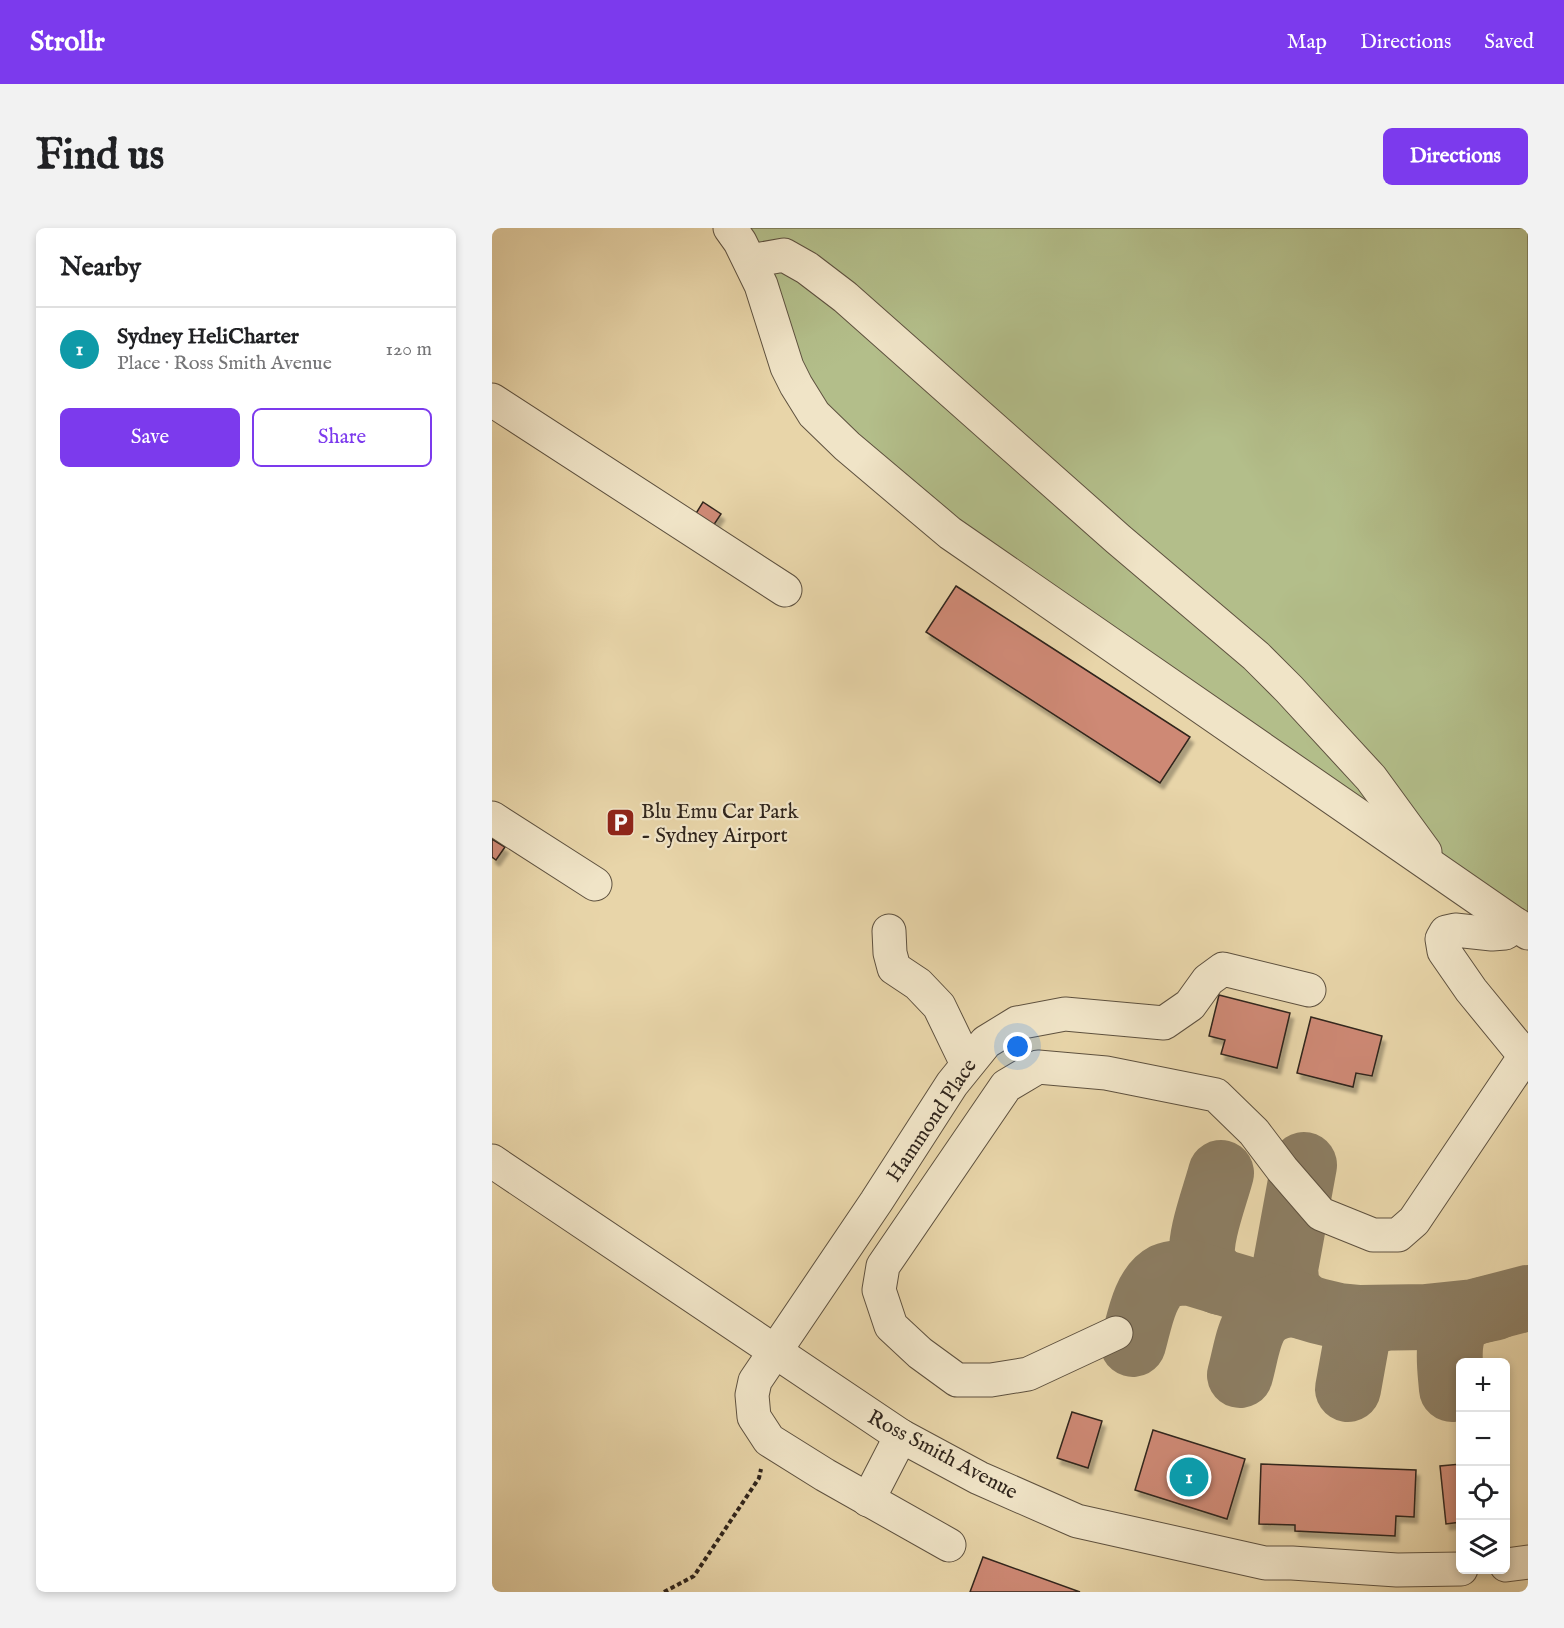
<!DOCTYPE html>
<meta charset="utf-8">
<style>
:root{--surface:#fff;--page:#f2f2f2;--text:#202124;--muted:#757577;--line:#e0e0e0;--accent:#7c3aed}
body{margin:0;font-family:"IM FELL English",serif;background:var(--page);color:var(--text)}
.controls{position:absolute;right:18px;bottom:18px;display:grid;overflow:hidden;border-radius:9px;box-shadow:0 3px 9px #0003}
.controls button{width:54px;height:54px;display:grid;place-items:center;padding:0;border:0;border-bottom:2px solid var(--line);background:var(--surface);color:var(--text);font:30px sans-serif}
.you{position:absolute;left:526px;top:819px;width:21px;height:21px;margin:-15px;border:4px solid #fff;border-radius:50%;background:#1a73e8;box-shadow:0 0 0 9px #1a73e833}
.badge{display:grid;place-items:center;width:39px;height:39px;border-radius:50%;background:var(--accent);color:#fff;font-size:20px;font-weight:700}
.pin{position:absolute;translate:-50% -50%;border:3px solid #fff;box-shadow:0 2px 6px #0006}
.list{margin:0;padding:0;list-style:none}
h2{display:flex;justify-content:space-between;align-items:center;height:78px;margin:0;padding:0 24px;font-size:26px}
h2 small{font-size:20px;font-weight:400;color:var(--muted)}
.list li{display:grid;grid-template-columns:39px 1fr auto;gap:18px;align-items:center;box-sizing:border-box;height:84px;padding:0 24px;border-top:2px solid var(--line)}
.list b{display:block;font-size:22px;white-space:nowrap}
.list p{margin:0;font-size:20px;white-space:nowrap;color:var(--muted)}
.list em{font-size:20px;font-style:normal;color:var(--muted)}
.actions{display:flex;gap:12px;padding:18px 24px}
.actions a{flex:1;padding:14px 0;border:2px solid var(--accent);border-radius:9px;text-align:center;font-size:21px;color:var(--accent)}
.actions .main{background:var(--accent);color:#fff}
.icon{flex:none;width:33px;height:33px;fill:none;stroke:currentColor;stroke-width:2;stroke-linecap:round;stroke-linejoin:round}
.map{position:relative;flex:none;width:1036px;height:1364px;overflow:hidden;border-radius:9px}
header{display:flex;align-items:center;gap:36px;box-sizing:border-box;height:84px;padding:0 30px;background:var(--accent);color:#fff}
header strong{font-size:28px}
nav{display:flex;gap:33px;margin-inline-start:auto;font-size:21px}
.intro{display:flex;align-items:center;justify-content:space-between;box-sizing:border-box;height:144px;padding:0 36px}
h1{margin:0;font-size:42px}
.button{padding:15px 27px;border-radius:9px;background:var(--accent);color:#fff;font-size:21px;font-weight:700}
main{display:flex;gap:36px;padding:0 36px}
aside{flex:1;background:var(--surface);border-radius:9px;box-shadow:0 3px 9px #0003}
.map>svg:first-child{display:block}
.green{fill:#b3be8a;stroke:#727253;stroke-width:1.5}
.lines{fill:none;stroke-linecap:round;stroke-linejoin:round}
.taxiway{stroke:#8c7d62;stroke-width:66}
.building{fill:#ce8975;stroke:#30251c;stroke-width:1.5;filter:url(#shadow)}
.minor-casing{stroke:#5e513f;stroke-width:35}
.path{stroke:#30251c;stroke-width:4;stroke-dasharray:4.5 3;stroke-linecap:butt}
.minor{stroke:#f0e4c7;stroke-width:33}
.labels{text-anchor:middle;stroke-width:4.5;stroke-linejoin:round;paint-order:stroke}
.poi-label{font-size:21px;fill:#30251c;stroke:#f0e4c7;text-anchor:start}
.street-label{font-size:21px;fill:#30251c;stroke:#f0e4c7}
</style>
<header>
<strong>Strollr</strong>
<nav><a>Map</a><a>Directions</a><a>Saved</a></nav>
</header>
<div class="intro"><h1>Find us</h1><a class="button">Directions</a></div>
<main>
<aside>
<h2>Nearby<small></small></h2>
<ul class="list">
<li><span class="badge" style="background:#0f9aa8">1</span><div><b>Sydney HeliCharter</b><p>Place · Ross Smith Avenue</p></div><em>120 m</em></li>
</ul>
<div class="actions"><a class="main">Save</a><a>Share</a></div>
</aside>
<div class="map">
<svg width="1036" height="1364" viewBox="0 0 1036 1364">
<defs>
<filter id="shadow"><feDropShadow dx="3.5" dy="6" stdDeviation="1.5" flood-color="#0004"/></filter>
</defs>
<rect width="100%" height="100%" fill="#e8d5a9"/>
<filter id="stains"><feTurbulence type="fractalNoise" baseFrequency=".00333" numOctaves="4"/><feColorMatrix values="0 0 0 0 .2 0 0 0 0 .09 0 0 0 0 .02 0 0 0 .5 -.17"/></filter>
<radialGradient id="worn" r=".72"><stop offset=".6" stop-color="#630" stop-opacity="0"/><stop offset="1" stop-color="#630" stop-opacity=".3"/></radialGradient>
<path class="green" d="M252,0h784v695l-550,-383 -161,-140z"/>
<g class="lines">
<g class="taxiway">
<path d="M728,1054c-7,-6 -14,-13 -17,-22 -6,-18 13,-67 18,-87"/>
<path d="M811,1078l-16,-16 -2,-21 19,-104"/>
<path d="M641,1116c6,-20 11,-57 32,-68 7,-3 15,-3 23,-4l130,39 21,5 21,2 66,-1 48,-5 54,-14"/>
<path d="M748,1147c10,-37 9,-69 55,-71"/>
<path d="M856,1161l9,-50c5,-11 14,-18 26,-21"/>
<path d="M960,1161c-2,-26 -10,-65 21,-76 7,-3 16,-4 23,-6"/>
</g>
</g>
<g class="building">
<path d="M211,274l18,12 -8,12 -18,-11z"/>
<path d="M464,358l234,151 -30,46 -234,-151z"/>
<path d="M0,611l13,8 -9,13 -4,-3z"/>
<path d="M727,767l71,18 -13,55 -56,-14 4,-14 -16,-4z"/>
<path d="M819,789l71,19 -10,40 -16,-3 -3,14 -56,-14z"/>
<path d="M580,1184l30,9 -14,47 -31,-10z"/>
<path d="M661,1202l92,29 -18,60 -92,-29z"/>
<path d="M769,1236l155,6 -2,47 -18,-1 -1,20 -100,-5v-6l-36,-1z"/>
<path d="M969,1236v58l-15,2 -6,-58z"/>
<path d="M491,1329l97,35h-110z"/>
</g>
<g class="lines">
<defs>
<g id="minor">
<path d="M238,0l10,14 21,43 26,82 9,18 18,29 33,32 103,87 578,400"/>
<path d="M258,33l34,-6 23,13 38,29 273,242 138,117 33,33 82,89 54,74"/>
<path d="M0,172l293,190"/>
<path d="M0,590l103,66"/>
<path d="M397,703l1,22 4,15 24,16 21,22 28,58"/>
<path d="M0,933l409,275 78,42 98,43 188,42h27l105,7 64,-1"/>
<path d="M624,1105l-88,41 -37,6h-34l-37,-27 -29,-27 -12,-36 4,-24 123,-180 32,-19 68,6 110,22 38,37 28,37 39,45 52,21h25l16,-14 111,-165 -54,-66 -27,-39 -2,-12 4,-7 9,-2 37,4 13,-1 12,-8"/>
<path d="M376,1272l33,-64"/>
<path d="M457,1317l-124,-70 -56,-35 -15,-23 -2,-22 3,-14 121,-179 76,-118 34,-42 31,-19 48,-9 99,9 26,-18 18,-25 15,-11 86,21"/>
<path d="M1014,1337l22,-3"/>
</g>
</defs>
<use href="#minor" class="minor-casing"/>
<path class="path" d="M172,1364l30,-16 65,-98 2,-9"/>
<use href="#minor" class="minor"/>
</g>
<defs>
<symbol id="parking-square" viewBox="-11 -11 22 22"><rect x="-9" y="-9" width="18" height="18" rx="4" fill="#8f2418" stroke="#f0e4c7"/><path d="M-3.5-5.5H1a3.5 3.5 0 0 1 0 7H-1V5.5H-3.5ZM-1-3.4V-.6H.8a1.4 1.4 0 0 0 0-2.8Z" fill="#fff"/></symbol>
</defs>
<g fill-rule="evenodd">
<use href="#parking-square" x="112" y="578" width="33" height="33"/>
</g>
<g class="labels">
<g class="poi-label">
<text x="149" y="590">Blu Emu Car Park<tspan x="149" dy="24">- Sydney Airport</tspan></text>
</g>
<g class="street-label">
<text transform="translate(439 892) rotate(-56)" y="7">Hammond Place</text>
<text transform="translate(451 1226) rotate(28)" y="7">Ross Smith Avenue</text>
</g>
</g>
<rect width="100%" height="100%" filter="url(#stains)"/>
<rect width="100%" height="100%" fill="url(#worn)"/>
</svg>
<div class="controls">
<button>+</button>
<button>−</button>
<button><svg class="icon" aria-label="locate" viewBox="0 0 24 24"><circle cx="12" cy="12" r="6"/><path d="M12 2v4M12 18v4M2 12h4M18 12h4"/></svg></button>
<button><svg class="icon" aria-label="layers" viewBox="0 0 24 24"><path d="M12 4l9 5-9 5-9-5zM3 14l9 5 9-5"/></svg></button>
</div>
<div class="you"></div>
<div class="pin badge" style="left:697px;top:1249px;background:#0f9aa8">1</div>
</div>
</main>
